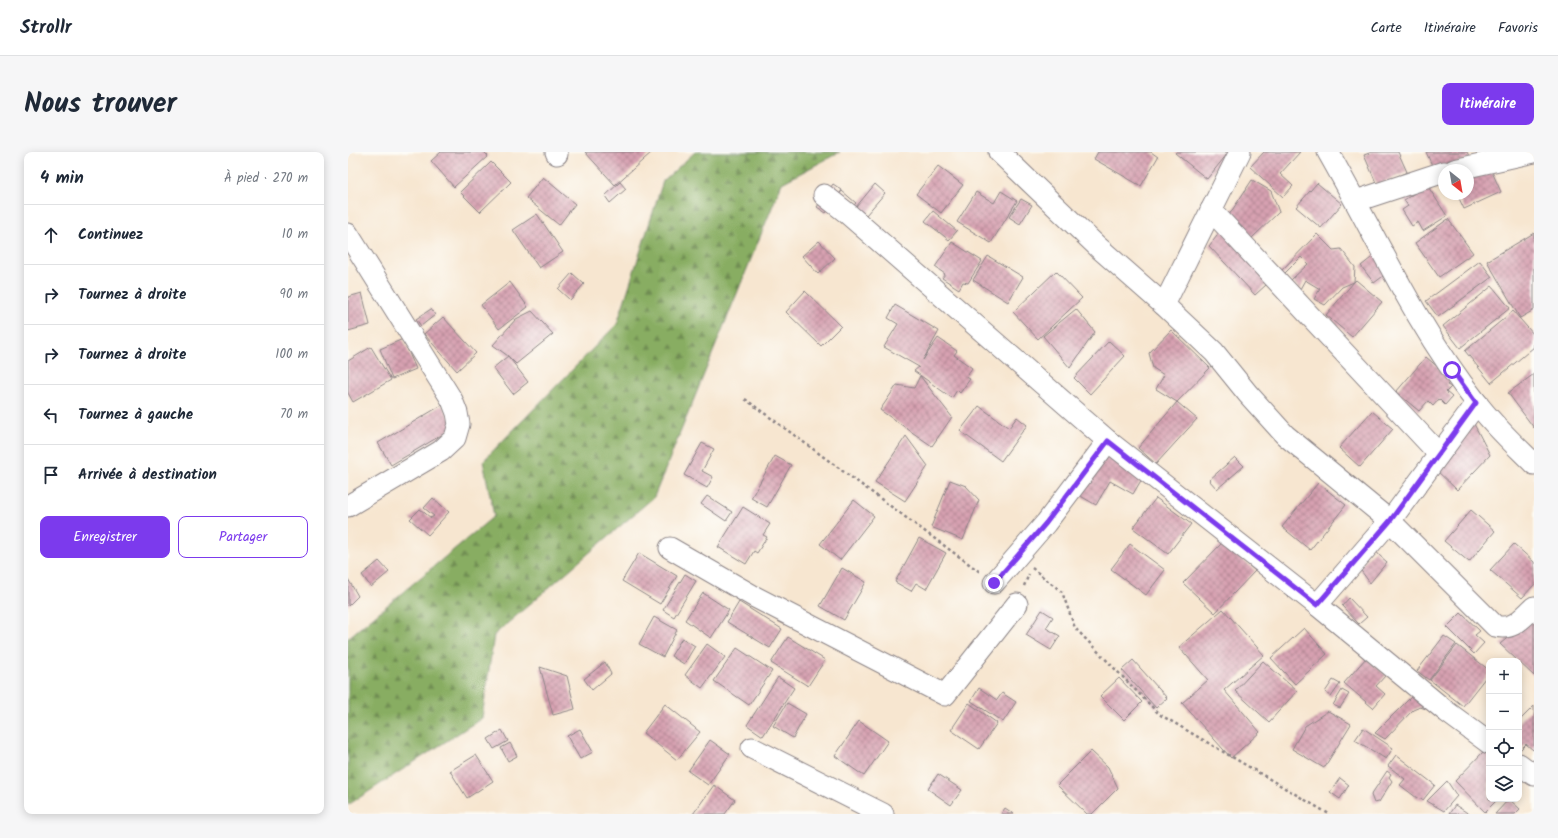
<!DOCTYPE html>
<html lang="fr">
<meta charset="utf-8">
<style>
:root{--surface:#fff;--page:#f6f6f7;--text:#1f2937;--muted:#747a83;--line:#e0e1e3;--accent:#7c3aed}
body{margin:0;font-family:Kalam,sans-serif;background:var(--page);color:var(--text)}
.controls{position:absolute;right:12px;bottom:12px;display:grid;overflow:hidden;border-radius:8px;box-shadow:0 2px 10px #0003}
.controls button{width:36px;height:36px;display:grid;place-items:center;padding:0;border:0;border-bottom:1px solid var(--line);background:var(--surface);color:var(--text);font:20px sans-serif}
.compass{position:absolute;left:1090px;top:12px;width:36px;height:36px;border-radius:50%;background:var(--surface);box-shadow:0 2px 10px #0003;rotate:149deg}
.stop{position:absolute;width:12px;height:12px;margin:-9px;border:3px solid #7c3aed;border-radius:50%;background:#fff}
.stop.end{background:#7c3aed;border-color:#fff;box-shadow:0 1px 4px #0008}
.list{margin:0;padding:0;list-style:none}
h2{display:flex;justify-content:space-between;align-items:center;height:52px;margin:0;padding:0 16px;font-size:17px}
h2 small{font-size:13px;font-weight:400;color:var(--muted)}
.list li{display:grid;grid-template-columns:26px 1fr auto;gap:12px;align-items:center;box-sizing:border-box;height:60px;padding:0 16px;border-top:1px solid var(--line)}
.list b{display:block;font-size:15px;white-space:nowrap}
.list em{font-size:13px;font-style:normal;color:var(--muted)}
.actions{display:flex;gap:8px;padding:12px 16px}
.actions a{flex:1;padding:9px 0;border:1px solid var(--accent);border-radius:8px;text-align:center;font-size:14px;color:var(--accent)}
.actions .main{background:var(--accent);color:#fff}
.icon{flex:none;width:22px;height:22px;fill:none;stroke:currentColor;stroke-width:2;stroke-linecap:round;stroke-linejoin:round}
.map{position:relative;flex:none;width:1186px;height:662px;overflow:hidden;border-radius:8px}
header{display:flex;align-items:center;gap:24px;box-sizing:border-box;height:56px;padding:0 20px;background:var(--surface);border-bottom:1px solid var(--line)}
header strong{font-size:19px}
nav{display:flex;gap:22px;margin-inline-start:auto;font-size:14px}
.intro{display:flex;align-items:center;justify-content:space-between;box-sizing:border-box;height:96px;padding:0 24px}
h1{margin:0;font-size:28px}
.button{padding:10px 18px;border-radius:8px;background:var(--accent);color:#fff;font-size:14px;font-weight:700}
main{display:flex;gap:24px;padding:0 24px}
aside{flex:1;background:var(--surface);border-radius:8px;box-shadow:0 2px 10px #0003}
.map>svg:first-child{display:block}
.forest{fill:url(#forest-firs);stroke:#55684e}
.building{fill:url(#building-cross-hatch)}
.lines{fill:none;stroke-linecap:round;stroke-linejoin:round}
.minor-casing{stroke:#8c8486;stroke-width:23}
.path{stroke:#8c8486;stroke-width:2.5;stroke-dasharray:3 3;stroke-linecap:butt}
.minor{stroke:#fff;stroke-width:21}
.route{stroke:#7c3aed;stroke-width:5}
</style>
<header>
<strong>Strollr</strong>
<nav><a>Carte</a><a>Itinéraire</a><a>Favoris</a></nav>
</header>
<div class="intro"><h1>Nous trouver</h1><a class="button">Itinéraire</a></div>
<main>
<aside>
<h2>4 min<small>À pied · 270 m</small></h2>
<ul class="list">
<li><svg class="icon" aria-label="ahead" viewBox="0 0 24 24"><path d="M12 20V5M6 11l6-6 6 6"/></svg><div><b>Continuez</b></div><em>10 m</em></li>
<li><svg class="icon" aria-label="right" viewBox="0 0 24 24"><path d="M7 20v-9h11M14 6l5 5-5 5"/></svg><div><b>Tournez à droite</b></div><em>90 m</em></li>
<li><svg class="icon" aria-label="right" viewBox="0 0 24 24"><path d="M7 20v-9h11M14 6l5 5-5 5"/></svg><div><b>Tournez à droite</b></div><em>100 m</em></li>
<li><svg class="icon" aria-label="left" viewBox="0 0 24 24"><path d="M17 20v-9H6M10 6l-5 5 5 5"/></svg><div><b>Tournez à gauche</b></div><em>70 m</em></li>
<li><svg class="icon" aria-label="arrive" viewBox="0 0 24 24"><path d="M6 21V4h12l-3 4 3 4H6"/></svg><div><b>Arrivée à destination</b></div></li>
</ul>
<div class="actions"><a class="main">Enregistrer</a><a>Partager</a></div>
</aside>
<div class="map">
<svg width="1186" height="662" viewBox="0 0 1186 662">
<defs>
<pattern id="forest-firs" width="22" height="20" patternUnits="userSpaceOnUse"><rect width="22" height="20" fill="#88ad62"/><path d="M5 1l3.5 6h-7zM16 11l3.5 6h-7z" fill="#6f8c52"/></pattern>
<pattern id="building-cross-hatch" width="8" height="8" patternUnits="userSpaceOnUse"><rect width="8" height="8" fill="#d7a1b1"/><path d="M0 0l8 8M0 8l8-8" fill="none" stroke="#ae8391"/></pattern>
</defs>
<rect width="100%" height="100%" fill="#fdfcf7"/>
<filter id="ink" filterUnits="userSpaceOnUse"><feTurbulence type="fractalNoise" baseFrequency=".025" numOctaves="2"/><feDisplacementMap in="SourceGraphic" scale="8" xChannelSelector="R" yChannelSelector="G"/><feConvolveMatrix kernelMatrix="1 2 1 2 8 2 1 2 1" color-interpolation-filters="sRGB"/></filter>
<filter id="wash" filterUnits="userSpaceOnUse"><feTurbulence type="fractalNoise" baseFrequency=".012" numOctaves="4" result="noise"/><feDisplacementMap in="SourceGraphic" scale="16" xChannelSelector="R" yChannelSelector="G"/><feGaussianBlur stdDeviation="0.9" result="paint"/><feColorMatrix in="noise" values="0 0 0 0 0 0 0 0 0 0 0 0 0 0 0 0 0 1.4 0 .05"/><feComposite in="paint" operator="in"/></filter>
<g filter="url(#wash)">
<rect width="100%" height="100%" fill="#f7e6d0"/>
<path class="forest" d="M347,0h145l-58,31 -128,314 -160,138 -12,83 -134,87v-167l146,-122 -11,-55 134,-137 46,-143z"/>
<g id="blocks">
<g class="building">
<path d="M93,0h43l4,4 -34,31 -23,-26z"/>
<path d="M237,0h67l-37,33z"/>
<path d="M750,0h53l7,5 -17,29 -47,-27z"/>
<path d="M828,0h51l1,1 -21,26 -32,-26z"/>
<path d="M916,0h36l-20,22 13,12 -10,11 -33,-30z"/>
<path d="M1024,0h26l9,20 -30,13 -13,-30z"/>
<path d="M1078,0h41l3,6 -35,14z"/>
<path d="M143,10l20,20 -31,30 -20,-20z"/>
<path d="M1141,13l12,27 -37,17 -7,-15h11v-20z"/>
<path d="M590,14l25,19 -22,28 -25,-19z"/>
<path d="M195,25l32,27 -16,21 -33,-27z"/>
<path d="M904,28l19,11 8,21 -27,26 -23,-23z"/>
<path d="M272,30l6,7 -16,14 -5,-7z"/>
<path d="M969,31l25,21 -21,24 -25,-21z"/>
<path d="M485,32l9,6 -4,6 4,-5 14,12 -9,10 -13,-12 -8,12 -9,-6z"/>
<path d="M527,32l10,9 -19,22 -10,-8z"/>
<path d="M1079,33l20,31 -24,15 -5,-9 -6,4 -10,-16 6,-4 -4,-6z"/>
<path d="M653,39l16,10 -26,42 -34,-21 19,-30 18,11z"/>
<path d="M673,47l11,6 -12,19 -11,-7z"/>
<path d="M585,59l24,20 -8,9 -24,-19z"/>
<path d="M189,62l26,38 -24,16 -26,-38z"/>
<path d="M1100,67l25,34 -34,24 -24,-34z"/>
<path d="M881,69l49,53 -23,21 -46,-49z"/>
<path d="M1186,81v77l-14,8 -33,-57z"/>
<path d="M969,82l16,16 8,-1 14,18 -1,15 2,-2 26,22 -30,35 -26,-22 28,-33 -12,5 -17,18 -11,-6 6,-10 -15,-9 -5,9 -9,-9 17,-16 -7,-7 -20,20 -3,-3z"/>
<path d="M471,89l16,17 -17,16 -16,-18z"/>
<path d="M604,90l30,19 -14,22 -5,-1 -4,7 -17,-11 3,-4 -10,-7z"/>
<path d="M1028,102l14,17 -16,12 -13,-17z"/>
<path d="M640,104l35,21 -15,25 -35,-22z"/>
<path d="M1132,109l12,16 -54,40 -12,-16z"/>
<path d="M708,119l26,27 -44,41 -25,-27z"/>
<path d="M224,121l12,11 -14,16 -12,-11z"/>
<path d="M162,130l18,25 -29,22 -18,-24z"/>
<path d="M1144,134l18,22 -50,40 -17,-22z"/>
<path d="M457,139l36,35 -20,20 -35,-34z"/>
<path d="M14,141l8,32 -22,6v-34z"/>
<path d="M547,153l44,26 -16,29 15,-22 19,13 -3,4 18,13 -6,9 4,2 -10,14 -3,-3 -5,8 -38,-27 5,-4 -35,-20 14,-23 -10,-6z"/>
<path d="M83,157l4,6 -14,11 -5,-7z"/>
<path d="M728,157l19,23 -25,36 -27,-32z"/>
<path d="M184,159l21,23 -37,30 -8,-8 20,26 -15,12 -20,-26 15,-12 -15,-11 23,-26z"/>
<path d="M1165,159l21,24v12l-43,36 -26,-32z"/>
<path d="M95,165l33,36 -19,18 -33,-37z"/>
<path d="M823,178l39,38 -33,34 -21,-13 8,-14 -11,-7 -4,-15z"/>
<path d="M55,187l13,30 -24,10 -12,-30z"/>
<path d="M761,189l16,15 -35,38 -16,-16z"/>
<path d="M23,195l20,33 -38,22 -5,-9v-32z"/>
<path d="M1078,205l26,22 -5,6 4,2 -5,5 6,5 -7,8 -6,-6 -6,7 -5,-5 -9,10 -23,-19z"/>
<path d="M1186,222v54l-26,-35z"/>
<path d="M572,224l32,41 -20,29 -52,-36 17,-25 17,3z"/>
<path d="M829,250l20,17 -41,45 -18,-16z"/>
<path d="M94,253l13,22 -64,38 -13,-22z"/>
<path d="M631,254l30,22 8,-11 10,8 -26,36 -41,-30z"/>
<path d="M1024,259l21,18 -33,38 -21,-19z"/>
<path d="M1126,272l16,31 -33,35 -23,-22z"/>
<path d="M558,284l22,30 -23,35 -30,-19z"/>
<path d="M354,291l12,6 -12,22 11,6 -6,11 -23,-13z"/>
<path d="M751,293l47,27 -13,22 -23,-13 -14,24 -24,-14z"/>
<path d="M427,304l16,9 -24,42 -16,-9z"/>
<path d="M887,305l9,9 -27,23 -8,-9z"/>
<path d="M602,328l16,6 13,14 -16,40 -32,-13z"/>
<path d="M970,331l28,22 -36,45 -28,-23z"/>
<path d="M359,344l25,16 -6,9 -25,-17z"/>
<path d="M85,346l16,14 -21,23 -18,-16 10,-10 11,9 3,-2 -10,-8z"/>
<path d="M808,346l35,26 -23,30 -35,-26z"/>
<path d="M506,348l20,16 -34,44 -20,-16z"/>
<path d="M395,355l27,17 -7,11 4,2 -10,16 -3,-2 -8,13 -28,-17z"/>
<path d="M1123,358l24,21 -26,31 -25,-21z"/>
<path d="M571,386l27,15 -20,36 -10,-6 -5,8 -16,-9z"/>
<path d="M875,390l32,29 -40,42 -32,-30z"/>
<path d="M782,392l35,26 -19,25 -35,-26z"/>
<path d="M1166,392l20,18v23l-12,13 -32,-28z"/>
<path d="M1027,398l5,6 7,6 -17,21 -11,-15z"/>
<path d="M291,401l38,23 -17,28 -38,-23z"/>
<path d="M31,409l10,11 -18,15 -9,-12z"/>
<path d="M494,416l24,14 -22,38 -24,-14z"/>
<path d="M337,422l11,7 -22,36 -11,-7z"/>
<path d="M0,427l10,17 -10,10z"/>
<path d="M355,441l26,17 -18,28 -26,-18z"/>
<path d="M1001,446l18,19 -8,7 -17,-18z"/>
<path d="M391,450l43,27 -12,19 -43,-26z"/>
<path d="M875,457l41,46 -40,35 36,42 -29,26 -49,-55 26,-23 -29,-33z"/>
<path d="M694,458l11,7 -7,11 14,8 -9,14 -25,-15z"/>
<path d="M1113,461l19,18 -5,4 9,8 -10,11 -27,-27z"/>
<path d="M1186,464v60l-34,-32z"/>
<path d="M306,465l23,13 -14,27 -24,-13z"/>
<path d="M956,476l23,26 -32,30 -24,-26z"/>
<path d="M1096,484l12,8 -27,36 -12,-9z"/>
<path d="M440,485l37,23 -17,26 -37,-23z"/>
<path d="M334,486l13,8 -11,18 -13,-8z"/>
<path d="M359,492l18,13 -23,31 -17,-13z"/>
<path d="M1109,493l32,25v3l-26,33 -33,-26z"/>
<path d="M389,496l35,23 -23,34 -35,-24z"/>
<path d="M1018,506l20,17 -10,11 9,8 -12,14 -29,-25z"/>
<path d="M785,508l34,38 -11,10 -34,-38z"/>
<path d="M915,509l34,30 -28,31 -34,-31z"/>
<path d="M257,510l6,12 -19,16 -8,-11z"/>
<path d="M192,515l27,9 8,33 -22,6z"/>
<path d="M430,525l16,11 -31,48 -16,-11z"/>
<path d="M771,526l23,24 -18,18 -24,-24z"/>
<path d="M985,528l7,4 -9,13 -6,-5z"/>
<path d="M631,536l18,12 5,-7 14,9 -13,20 -32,-21z"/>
<path d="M994,538l7,4 -9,14 -7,-3z"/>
<path d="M1067,541l12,12 -1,4 -6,-2 -7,3 -28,29 -10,-6z"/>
<path d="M439,551l19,11 -13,24 -20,-12z"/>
<path d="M621,551l28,20 -18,26 -28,-19z"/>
<path d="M317,552l35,28 -23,28 -34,-27z"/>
<path d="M1186,554v43l-1,1 -7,-6 -6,6 -1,-2v-27z"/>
<path d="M980,559l23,13 -27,44 -32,-19 13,-23z"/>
<path d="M511,569l29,20 -24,35 -29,-20z"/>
<path d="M1015,576l30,20 -7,11 -31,-19z"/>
<path d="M232,577l13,23 -13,7 -13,-23z"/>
<path d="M154,578l6,11 -14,8 -6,-10z"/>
<path d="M362,588l20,14 -22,31 -20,-14z"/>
<path d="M162,591l7,13 -9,5 -7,-13z"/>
<path d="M1137,598l4,4v45h9l-13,13 -30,-31z"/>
<path d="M743,599l17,16 10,21 -26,26h-5l-30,-29z"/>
<path d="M128,603l17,26 -26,17 -17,-27z"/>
<path d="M1048,603l39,30 -12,15 -6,-2 -17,-13 5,-6 -17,-13z"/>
<path d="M1039,619l4,3 -2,3 3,4 -13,21 -5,1 -3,-8z"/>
<path d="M590,622l24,16 -11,15 -23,-16z"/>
<path d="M992,626l9,7 -9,14 -10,-7z"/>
<path d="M1099,629l10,15 -13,15 -17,-10z"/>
<path d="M366,633l21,15 -10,14h-32z"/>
<path d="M1161,647l11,10 -5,5h-20z"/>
<path d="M1107,653l14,9h-20z"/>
<path d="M657,656l9,6h-13z"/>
</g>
</g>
</g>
<g filter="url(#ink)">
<use href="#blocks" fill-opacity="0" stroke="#8c8486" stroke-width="1"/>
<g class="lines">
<defs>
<g id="minor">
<path d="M208,0l1,2"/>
<path d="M651,0l99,95 66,58 50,47 34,42 37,41 105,86 105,105c18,5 27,-8 39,-19"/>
<path d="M980,0c48,84 88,174 148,250 17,23 38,42 58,62"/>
<path d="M1106,18l80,-18"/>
<path d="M476,43l23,18 261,228 209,164 130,107 42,31"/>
<path d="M1008,49l88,-29"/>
<path d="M863,58l228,244"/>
<path d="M0,82l104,166 5,13 2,11 -4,14 -14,13 -93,55"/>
<path d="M816,153l76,-153"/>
<path d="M322,396l85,49 190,98 72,-91"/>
<path d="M646,431l52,-60 62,-82"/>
<path d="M969,453l73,-84 87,-118"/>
<path d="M404,596l131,66"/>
<path d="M1171,612l15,11"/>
</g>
</defs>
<use href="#minor" class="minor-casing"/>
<g class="path">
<path d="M397,247l235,173"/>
<path d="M684,416l30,24 13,36 84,86 170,100"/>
<path d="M676,434l5,-12"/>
</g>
<use href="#minor" class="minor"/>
</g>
</g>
<g class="lines" filter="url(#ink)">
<path class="route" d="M646,431l52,-60 62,-82 209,164 73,-84 86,-118 -24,-33"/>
</g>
</svg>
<div class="controls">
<button>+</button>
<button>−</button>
<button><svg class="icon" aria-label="locate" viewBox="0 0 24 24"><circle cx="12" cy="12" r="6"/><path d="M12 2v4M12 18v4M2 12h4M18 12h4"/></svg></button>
<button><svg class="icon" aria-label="layers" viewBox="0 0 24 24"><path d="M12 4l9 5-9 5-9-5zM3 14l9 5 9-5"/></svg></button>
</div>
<svg class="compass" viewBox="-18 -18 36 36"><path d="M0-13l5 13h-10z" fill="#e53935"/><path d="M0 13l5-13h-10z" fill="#747a83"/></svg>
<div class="stop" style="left:1104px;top:218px"></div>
<div class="stop end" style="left:646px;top:431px"></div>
</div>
</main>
